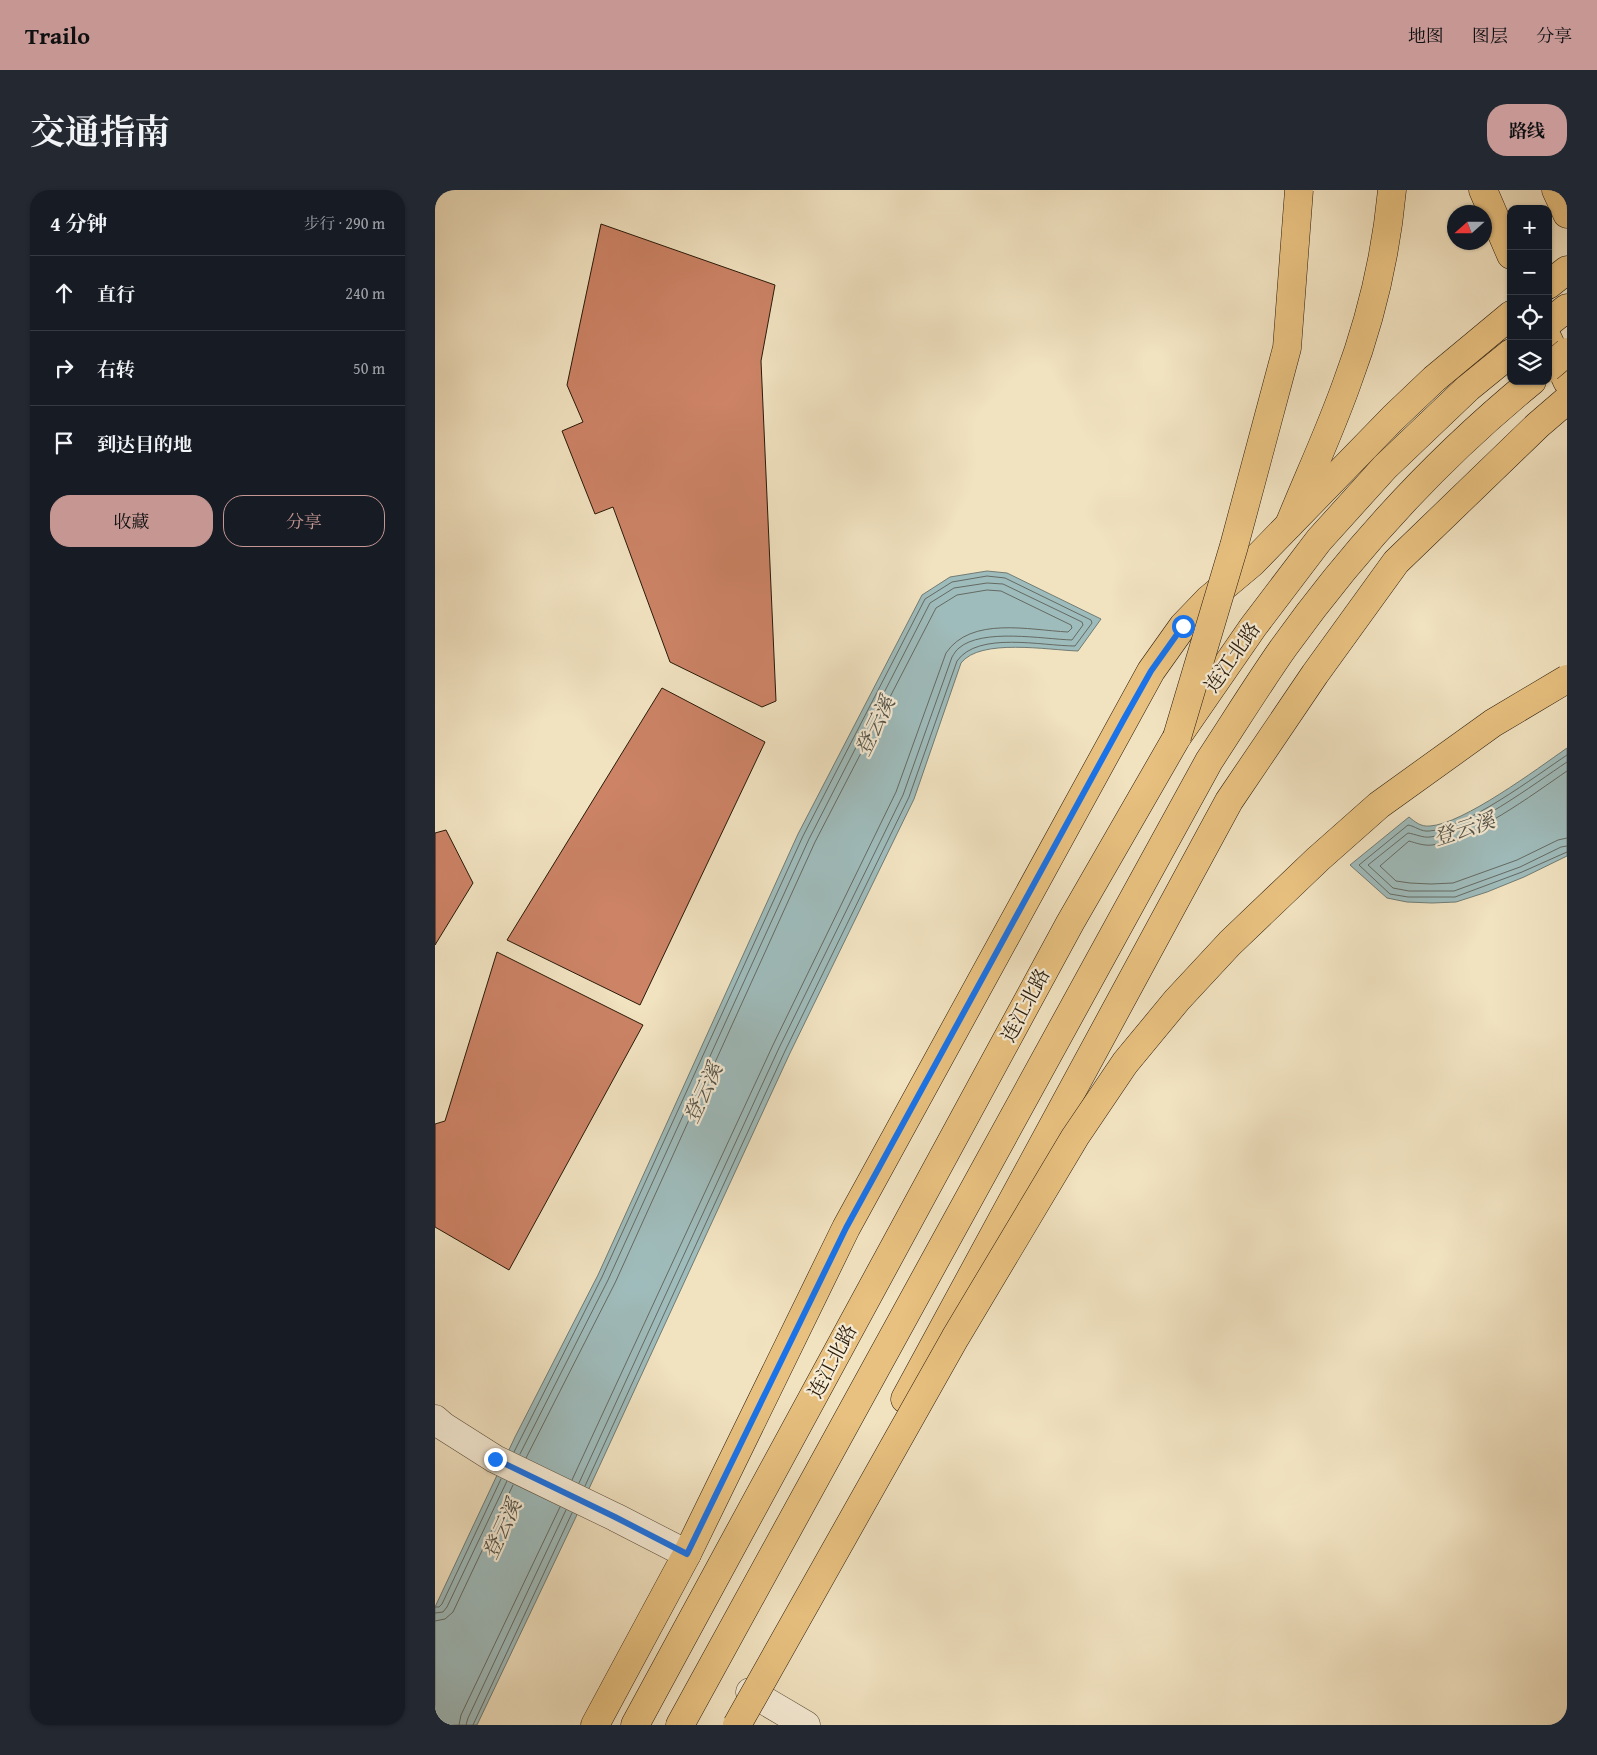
<!DOCTYPE html>
<html lang="zh">
<meta charset="utf-8">
<style>
:root{--surface:#171b24;--page:#242831;--text:#f1f3f6;--muted:#9ea1a6;--line:#363941;--accent:#c59692}
body{margin:0;font-family:"Gentium Book Plus","Noto Serif SC",serif;background:var(--page);color:var(--text)}
.controls{position:absolute;right:15px;top:15px;display:grid;overflow:hidden;border-radius:10px;box-shadow:0 1px 4px #0004}
.controls button{width:45px;height:45px;display:grid;place-items:center;padding:0;border:0;border-bottom:1px solid var(--line);background:var(--surface);color:var(--text);font:25px sans-serif}
.compass{position:absolute;left:1012px;top:15px;width:45px;height:45px;border-radius:50%;background:var(--surface);box-shadow:0 1px 4px #0004;rotate:249deg}
.stop{position:absolute;width:15px;height:15px;margin:-11px;border:4px solid #1a73e8;border-radius:50%;background:#fff}
.stop.end{background:#1a73e8;border-color:#fff;box-shadow:0 1px 5px #0008}
.list{margin:0;padding:0;list-style:none}
h2{display:flex;justify-content:space-between;align-items:center;height:65px;margin:0;padding:0 20px;font-size:21px}
h2 small{font-size:16px;font-weight:400;color:var(--muted)}
.list li{display:grid;grid-template-columns:32px 1fr auto;gap:15px;align-items:center;box-sizing:border-box;height:75px;padding:0 20px;border-top:1px solid var(--line)}
.list b{display:block;font-size:19px;white-space:nowrap}
.list em{font-size:16px;font-style:normal;color:var(--muted)}
.actions{display:flex;gap:10px;padding:15px 20px}
.actions a{flex:1;padding:11px 0;border:1px solid var(--accent);border-radius:20px;text-align:center;font-size:18px;color:var(--accent)}
.actions .main{background:var(--accent);color:#111}
.icon{flex:none;width:28px;height:28px;fill:none;stroke:currentColor;stroke-width:2;stroke-linecap:round;stroke-linejoin:round}
.map{position:relative;flex:none;width:1132px;height:1535px;overflow:hidden;border-radius:20px}
header{display:flex;align-items:center;gap:30px;box-sizing:border-box;height:70px;padding:0 25px;background:var(--accent);color:#111}
header strong{font-size:24px}
nav{display:flex;gap:28px;margin-inline-start:auto;font-size:18px}
.intro{display:flex;align-items:center;justify-content:space-between;box-sizing:border-box;height:120px;padding:0 30px}
h1{margin:0;font-size:35px}
.button{padding:12px 22px;border-radius:20px;background:var(--accent);color:#111;font-size:18px;font-weight:700}
main{display:flex;gap:30px;padding:0 30px}
aside{flex:1;background:var(--surface);border-radius:20px;box-shadow:0 1px 4px #0004}
.map>svg:first-child{display:block}
.water{fill:#9fbcbc;stroke:#6f7b74}
.lines{fill:none;stroke-linecap:round;stroke-linejoin:round}
.shore{stroke:#646a62;stroke-width:1}
.building{fill:#cc8366;stroke:#281909}
.minor-casing{stroke:#5a4b37;stroke-width:29}
.major-casing{stroke:#281909;stroke-width:29}
.highway-casing{stroke:#281909;stroke-width:29}
.minor{stroke:#f6ecd6;stroke-width:28}
.major{stroke:#e8c180;stroke-width:28}
.highway{stroke:#e8c180;stroke-width:28}
.highway-bridge-casing{stroke:#281909;stroke-width:29;stroke-linecap:butt}
.highway-bridge{stroke:#e8c180;stroke-width:28}
.route{stroke:#1a73e8;stroke-width:6}
.labels{text-anchor:middle;stroke-width:4.5;stroke-linejoin:round;paint-order:stroke}
.street-label{font-size:20px;fill:#281909;stroke:#f6ecd6}
.water-label{font-size:21px;font-style:italic;fill:#525248;stroke:#f6ecd6}
</style>
<header>
<strong>Trailo</strong>
<nav><a>地图</a><a>图层</a><a>分享</a></nav>
</header>
<div class="intro"><h1>交通指南</h1><a class="button">路线</a></div>
<main>
<aside>
<h2>4 分钟<small>步行 · 290 m</small></h2>
<ul class="list">
<li><svg class="icon" aria-label="ahead" viewBox="0 0 24 24"><path d="M12 20V5M6 11l6-6 6 6"/></svg><div><b>直行</b></div><em>240 m</em></li>
<li><svg class="icon" aria-label="right" viewBox="0 0 24 24"><path d="M7 20v-9h11M14 6l5 5-5 5"/></svg><div><b>右转</b></div><em>50 m</em></li>
<li><svg class="icon" aria-label="arrive" viewBox="0 0 24 24"><path d="M6 21V4h12l-3 4 3 4H6"/></svg><div><b>到达目的地</b></div></li>
</ul>
<div class="actions"><a class="main">收藏</a><a>分享</a></div>
</aside>
<div class="map">
<svg width="1132" height="1535" viewBox="0 0 1132 1535">
<rect width="100%" height="100%" fill="#f1e2c0"/>
<filter id="stains"><feTurbulence type="fractalNoise" baseFrequency=".004" numOctaves="4"/><feColorMatrix values="0 0 0 0 .2 0 0 0 0 .09 0 0 0 0 .02 0 0 0 .5 -.17"/></filter>
<radialGradient id="worn" r=".72"><stop offset=".6" stop-color="#630" stop-opacity="0"/><stop offset="1" stop-color="#630" stop-opacity=".3"/></radialGradient>
<g class="water">
<path d="M552,381l20,2 94,46 -23,32c-30,-1 -98,-13 -117,12l-47,136 -124,254 -215,466 -98,206h-42v-118l80,-170 83,-162 200,-441 124,-239 28,-18z"/>
<path d="M1132,558v108l-43,21 -37,15 -31,10 -24,1 -25,-1 -20,-4 -37,-33 59,-48c6,5 12,10 21,9 33,-2 107,-57 137,-78z"/>
</g>
<g class="lines">
<g class="shore">
<path d="M1132,565c-30,20 -103,75 -138,76 -8,1 -14,-5 -21,-6l-49,40 31,29 18,3h47l67,-25 45,-20"/>
<path d="M1132,572c-33,22 -99,72 -137,75 -7,1 -15,-3 -22,-4l-40,32 25,23 16,3h45l66,-24 41,-20 6,-1"/>
<path d="M1132,581c-35,24 -94,68 -135,74 -8,1 -16,-2 -23,-4l-29,25 16,15 14,2 21,1 22,-1 64,-23 41,-20 9,-2"/>
<path d="M79,1262l88,-175 201,-441 122,-237 27,-17 35,-6 18,2 86,42 1,3 -17,23c-33,0 -97,-15 -118,15l-48,136 -124,254 -200,435"/>
<path d="M85,1264l88,-174 201,-441 121,-236 24,-15 33,-5 16,1 79,38 1,3 -11,15c-29,-1 -90,-12 -113,8 -3,2 -5,6 -7,9l-49,138 -124,253 -200,435"/>
<path d="M91,1268l89,-175 200,-441 121,-234 21,-13 30,-5 14,1 70,34 1,3 -4,4c-39,-2 -97,-16 -122,21l-50,139 -123,253 -201,435"/>
<path d="M0,1417h4l3,-3 59,-125"/>
<path d="M0,1423l8,-1 4,-5 60,-126"/>
<path d="M0,1431l10,-2 8,-7 60,-127"/>
<path d="M24,1535l2,-10 99,-208"/>
<path d="M31,1535l2,-7 98,-208"/>
<path d="M38,1535l99,-212"/>
</g>
</g>
<g class="building">
<path d="M166,34l174,61 -14,76 15,340 -14,6 -92,-45 -57,-155 -18,7 -33,-83 21,-9 -16,-37z"/>
<path d="M227,498l103,54 -125,263 -133,-65z"/>
<path d="M11,640l27,53 -38,62v-112z"/>
<path d="M62,762l146,73 -134,245 -74,-43v-103l10,-3z"/>
</g>
<g class="lines">
<defs>
<g id="minor">
<path d="M0,1229l8,7 52,33 120,58 72,37"/>
<path d="M315,1502l56,33"/>
</g>
<g id="major">
<path d="M1113,95l19,-15"/>
<path d="M470,1209l324,-598 86,-127 81,-112 142,-137 29,-25"/>
<path d="M160,1535l92,-171 159,-326 305,-557 32,-45 26,-27 43,-36 141,-145 41,-39 77,-64"/>
</g>
<g id="highway">
<path d="M1048,0l28,65"/>
<path d="M1121,0l11,24"/>
<path d="M1113,133l19,-15"/>
<path d="M1113,149l19,42"/>
<path d="M854,335c19,-47 41,-94 58,-142 23,-61 39,-128 45,-193"/>
<path d="M200,1535l435,-802 107,-186 76,-110 66,-87 66,-73 83,-79 43,-35"/>
<path d="M245,1535l529,-964c25,-38 49,-77 75,-114 71,-99 154,-189 248,-266"/>
</g>
</defs>
<use href="#minor" class="minor-casing"/>
<use href="#major" class="major-casing"/>
<use href="#highway" class="highway-casing"/>
<use href="#minor" class="minor"/>
<use href="#major" class="major"/>
<use href="#highway" class="highway"/>
<defs>
<g id="highway-bridge">
<path d="M1113,178l19,-16"/>
<path d="M742,547l57,-191 53,-198 12,-158"/>
<path d="M302,1535l218,-387 120,-201 50,-74 52,-63 53,-57 88,-84 61,-54 114,-82 74,-44"/>
</g>
</defs>
<use href="#highway-bridge" class="highway-bridge-casing"/>
<use href="#highway-bridge" class="highway-bridge"/>
</g>
<g class="lines">
<path class="route" d="M60,1269l120,58 72,37 159,-326 278,-509 27,-48 32,-45"/>
</g>
<g class="labels">
<g class="street-label">
<text transform="translate(797 467) rotate(-55)" y="7">连江北路</text>
<text transform="translate(590 815) rotate(-62)" y="7">连江北路</text>
<text transform="translate(397 1171) rotate(-62)" y="7">连江北路</text>
</g>
<g class="water-label">
<text transform="translate(440 536) rotate(-64)" y="7">登云溪</text>
<text transform="translate(1029 639) rotate(-18)" y="7">登云溪</text>
<text transform="translate(268 903) rotate(-65)" y="7">登云溪</text>
<text transform="translate(67 1339) rotate(-65)" y="7">登云溪</text>
</g>
</g>
<rect width="100%" height="100%" filter="url(#stains)"/>
<rect width="100%" height="100%" fill="url(#worn)"/>
</svg>
<div class="controls">
<button>+</button>
<button>−</button>
<button><svg class="icon" aria-label="locate" viewBox="0 0 24 24"><circle cx="12" cy="12" r="6"/><path d="M12 2v4M12 18v4M2 12h4M18 12h4"/></svg></button>
<button><svg class="icon" aria-label="layers" viewBox="0 0 24 24"><path d="M12 4l9 5-9 5-9-5zM3 14l9 5 9-5"/></svg></button>
</div>
<svg class="compass" viewBox="-18 -18 36 36"><path d="M0-13l5 13h-10z" fill="#e53935"/><path d="M0 13l5-13h-10z" fill="#9ea1a6"/></svg>
<div class="stop" style="left:748px;top:436px"></div>
<div class="stop end" style="left:60px;top:1269px"></div>
</div>
</main>
